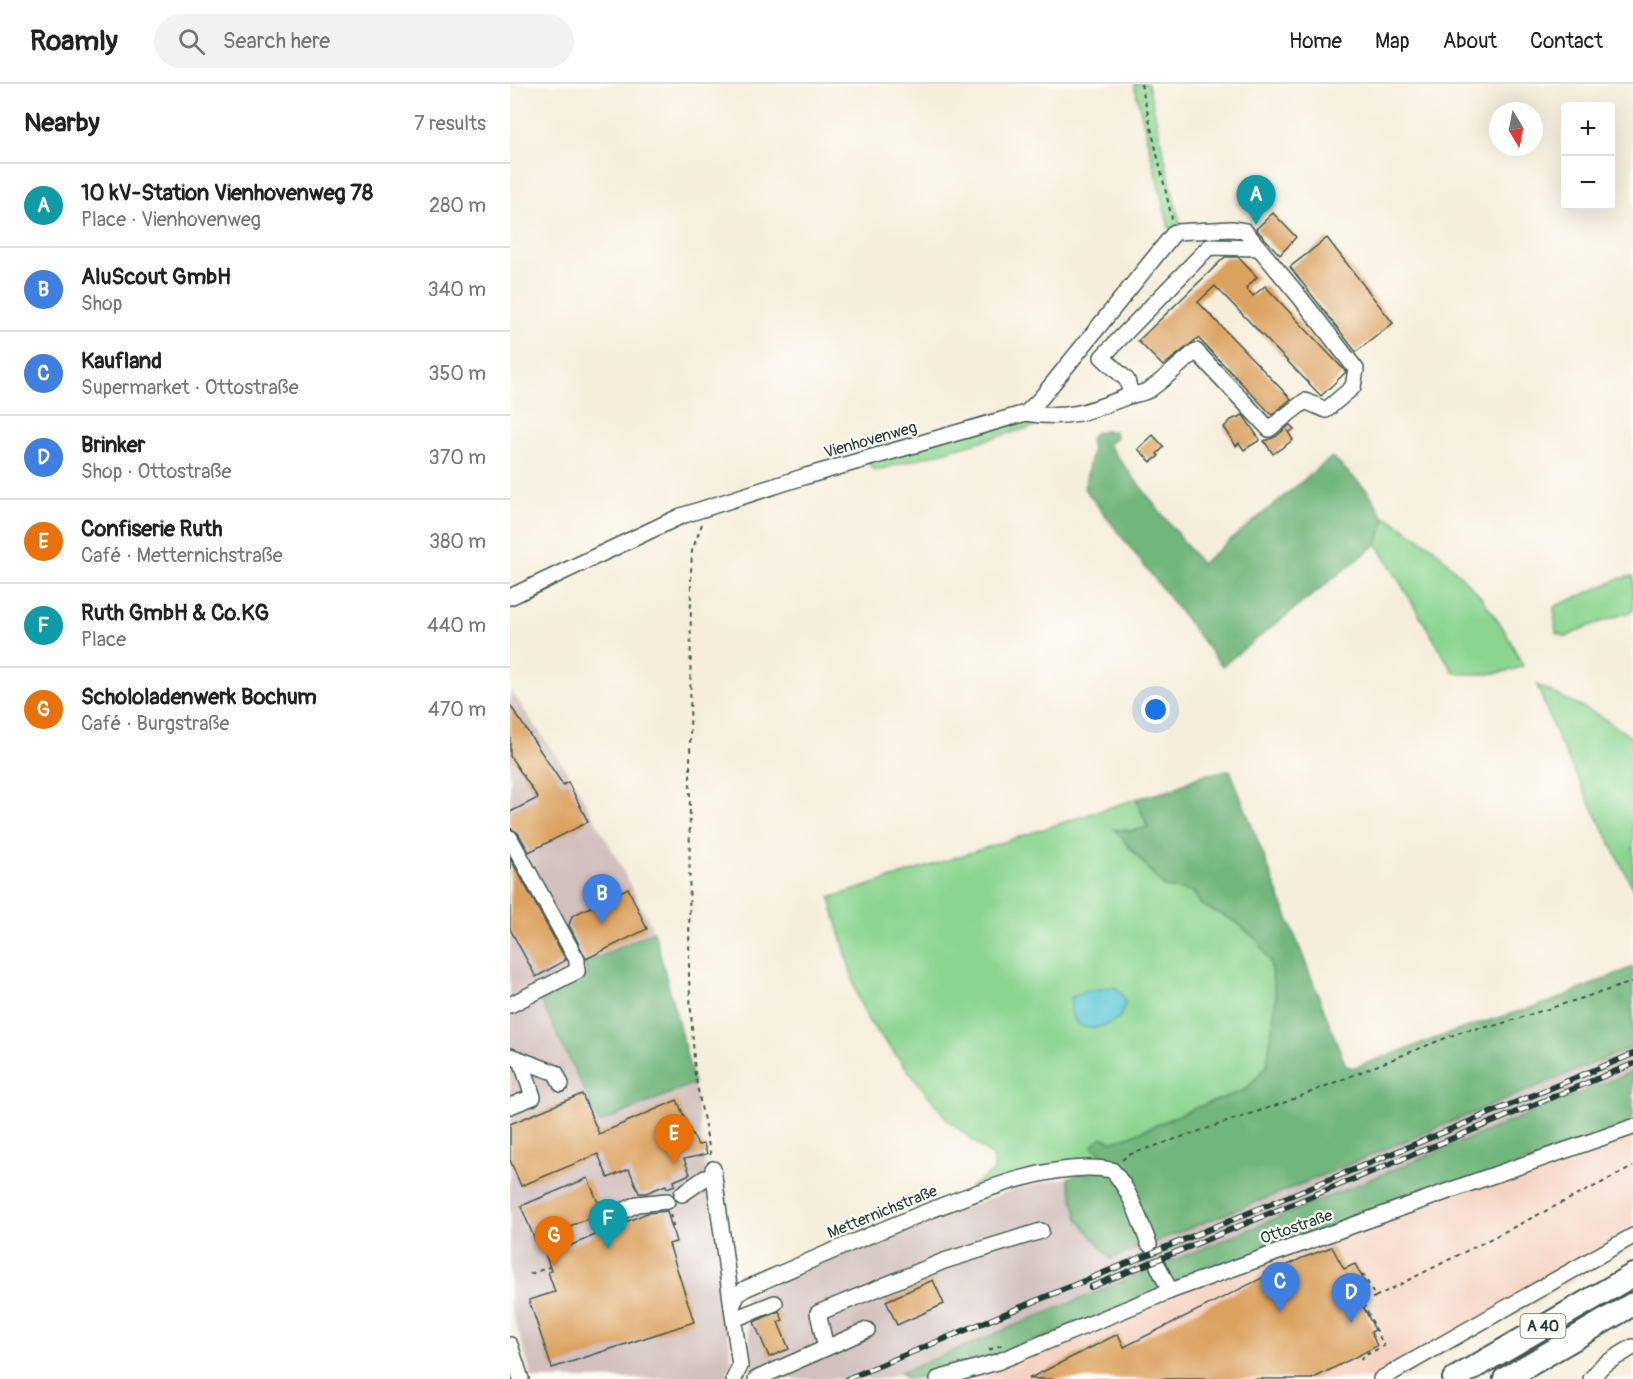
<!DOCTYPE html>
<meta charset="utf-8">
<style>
:root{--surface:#fff;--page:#f2f2f2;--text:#222;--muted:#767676;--line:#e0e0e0;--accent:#1f6fb2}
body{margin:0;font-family:Pangolin,sans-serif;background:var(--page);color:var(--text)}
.controls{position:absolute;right:18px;top:18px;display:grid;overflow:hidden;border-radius:6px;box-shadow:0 6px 24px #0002}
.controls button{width:54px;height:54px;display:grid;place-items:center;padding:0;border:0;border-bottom:2px solid var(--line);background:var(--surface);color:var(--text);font:30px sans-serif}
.compass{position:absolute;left:979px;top:18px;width:54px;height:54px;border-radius:50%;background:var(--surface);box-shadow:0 6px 24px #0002;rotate:170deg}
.you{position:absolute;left:646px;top:626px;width:21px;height:21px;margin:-15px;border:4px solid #fff;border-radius:50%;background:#1a73e8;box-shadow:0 0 0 9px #1a73e833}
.badge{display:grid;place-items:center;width:39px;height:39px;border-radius:50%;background:var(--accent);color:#fff;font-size:20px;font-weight:700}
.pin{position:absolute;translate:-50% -50px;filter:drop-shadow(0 2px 3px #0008)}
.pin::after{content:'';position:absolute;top:32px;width:21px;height:18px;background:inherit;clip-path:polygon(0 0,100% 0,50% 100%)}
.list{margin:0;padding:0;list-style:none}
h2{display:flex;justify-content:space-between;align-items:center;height:78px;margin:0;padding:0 24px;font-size:26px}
h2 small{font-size:20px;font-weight:400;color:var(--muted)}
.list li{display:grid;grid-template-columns:39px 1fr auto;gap:18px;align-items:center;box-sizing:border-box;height:84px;padding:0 24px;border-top:2px solid var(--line)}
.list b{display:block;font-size:22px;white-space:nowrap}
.list p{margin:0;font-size:20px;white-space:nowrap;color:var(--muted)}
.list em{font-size:20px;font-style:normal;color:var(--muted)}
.icon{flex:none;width:33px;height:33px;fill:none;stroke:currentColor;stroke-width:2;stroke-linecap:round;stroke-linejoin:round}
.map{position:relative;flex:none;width:1123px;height:1295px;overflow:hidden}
header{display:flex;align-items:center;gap:36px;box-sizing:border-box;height:84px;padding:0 30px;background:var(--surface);border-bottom:2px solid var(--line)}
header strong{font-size:28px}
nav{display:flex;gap:33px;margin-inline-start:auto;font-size:21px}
.search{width:420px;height:54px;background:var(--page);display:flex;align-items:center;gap:15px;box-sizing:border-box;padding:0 21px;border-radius:33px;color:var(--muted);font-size:22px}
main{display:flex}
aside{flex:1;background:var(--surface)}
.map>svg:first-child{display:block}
.built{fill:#f5d3c2}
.industrial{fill:#d1c0bd}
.green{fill:#8cd591;stroke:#568962;stroke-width:1.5}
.forest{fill:#71b67b;stroke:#487a58;stroke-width:1.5}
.water{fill:#5fc9da;stroke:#3f8387;stroke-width:1.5}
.building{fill:#dba15f}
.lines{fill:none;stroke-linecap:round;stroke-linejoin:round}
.minor-tunnel{stroke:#cbcbba;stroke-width:15;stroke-dasharray:15 8;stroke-linecap:butt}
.minor-casing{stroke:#3f584d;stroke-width:18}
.highway-casing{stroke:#3f584d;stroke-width:26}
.path{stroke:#3f584d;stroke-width:2;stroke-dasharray:4.5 4.5;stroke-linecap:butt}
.minor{stroke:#fff;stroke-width:15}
.highway{stroke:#fff;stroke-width:22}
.rail-casing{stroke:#1f3d34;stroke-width:6}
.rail{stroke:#fdfcf7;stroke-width:4;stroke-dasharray:11;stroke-linecap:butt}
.labels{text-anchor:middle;stroke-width:4.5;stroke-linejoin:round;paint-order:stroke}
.shield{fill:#fdfcf7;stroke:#62766e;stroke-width:1.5}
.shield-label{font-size:15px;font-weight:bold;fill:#1f3d34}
.street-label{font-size:16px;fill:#1f3d34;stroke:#fdfcf7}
</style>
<header>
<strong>Roamly</strong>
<div class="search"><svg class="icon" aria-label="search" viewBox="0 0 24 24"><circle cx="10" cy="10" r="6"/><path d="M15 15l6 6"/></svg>Search here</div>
<nav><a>Home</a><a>Map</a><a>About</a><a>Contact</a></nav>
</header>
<main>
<aside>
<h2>Nearby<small>7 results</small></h2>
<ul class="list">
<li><span class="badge" style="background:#0f9aa8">A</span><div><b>10 kV-Station Vienhovenweg 78</b><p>Place · Vienhovenweg</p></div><em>280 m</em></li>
<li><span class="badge" style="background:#3f7fe0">B</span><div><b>AluScout GmbH</b><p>Shop</p></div><em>340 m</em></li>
<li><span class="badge" style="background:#3f7fe0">C</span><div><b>Kaufland</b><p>Supermarket · Ottostraße</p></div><em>350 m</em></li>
<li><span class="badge" style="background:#3f7fe0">D</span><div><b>Brinker</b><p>Shop · Ottostraße</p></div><em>370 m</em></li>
<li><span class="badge" style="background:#e8710a">E</span><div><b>Confiserie Ruth</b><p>Café · Metternichstraße</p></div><em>380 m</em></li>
<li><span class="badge" style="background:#0f9aa8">F</span><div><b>Ruth GmbH &amp; Co.KG</b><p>Place</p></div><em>440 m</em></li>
<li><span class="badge" style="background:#e8710a">G</span><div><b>Schololadenwerk Bochum</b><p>Café · Burgstraße</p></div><em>470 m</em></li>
</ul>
</aside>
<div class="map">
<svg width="1123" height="1295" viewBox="0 0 1123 1295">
<rect width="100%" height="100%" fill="#fdfcf7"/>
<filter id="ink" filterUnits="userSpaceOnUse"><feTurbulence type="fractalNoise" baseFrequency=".0167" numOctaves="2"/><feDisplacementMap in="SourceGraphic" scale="12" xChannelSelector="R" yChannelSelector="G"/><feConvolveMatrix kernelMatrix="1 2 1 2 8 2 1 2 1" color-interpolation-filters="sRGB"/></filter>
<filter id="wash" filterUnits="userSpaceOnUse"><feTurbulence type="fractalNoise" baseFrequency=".008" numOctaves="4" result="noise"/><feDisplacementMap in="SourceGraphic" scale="24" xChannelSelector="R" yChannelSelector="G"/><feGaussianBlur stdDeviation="1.35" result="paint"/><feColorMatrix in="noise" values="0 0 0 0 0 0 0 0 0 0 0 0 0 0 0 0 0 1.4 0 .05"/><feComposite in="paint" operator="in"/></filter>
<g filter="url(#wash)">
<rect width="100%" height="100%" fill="#f6eedb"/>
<path class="built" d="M1123,1040v123l-233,132h-476l89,-30z"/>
<g class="industrial">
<path d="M0,605l62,90 43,76 39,76 -70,32 4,11 -48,24 60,125 94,-40 38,280 -7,16h-192l-23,-73z"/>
<path d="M1123,963v24l-748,308h-131l-9,-83 120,-53 156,-56 47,-9 4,14 39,67 171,-67z"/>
</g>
<g class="green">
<path d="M624,0h14l33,144 -12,1z"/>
<path d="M515,325l11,17 -161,45 -16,-18 135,-39z"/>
<path d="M877,433l47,31 46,48 25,35 18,35c-20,9 -47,9 -69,7l-77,-129 8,-25z"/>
<path d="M1123,492v35l-52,18 -14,8 -11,-4 -2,-26 65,-28z"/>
<path d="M1027,601l63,31 31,21 2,4v147l-76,-151z"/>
<path d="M626,715l12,29 -16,3 -17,-1 49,57 29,5 8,13 34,16 23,20 12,21 6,36 -9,68 -22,24 -47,17 -70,30 -16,4 -1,20 -38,5 -104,22 25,-17v-13l-46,-38 -80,-100 -9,-20 -29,-102z"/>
</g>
<g class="forest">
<path d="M594,347h10l2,6 -8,8 93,119 131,-107 36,34 17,28 -8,25 -155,122 -138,-178 8,-37 -2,-12 4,-6z"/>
<path d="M720,686l116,296 7,2 112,-40 85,-26 83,-35v80l-351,145 -171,67 -33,-40 -10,-41 43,-16 -19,-16 10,-9 10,4 16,-4 70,-30 47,-17 22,-24 9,-68 -6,-36 -12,-21 -23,-20 -34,-16 -8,-13 -29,-5 -50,-58 18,2 16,-4 -12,-28 35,-9 31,-15z"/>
<path d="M144,847l40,152 -94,40 -60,-124 48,-25 -4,-10z"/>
<path d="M1123,987v53l-620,225 -83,27 -24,3 -6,-6z"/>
</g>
<path class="water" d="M605,903l7,7 3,8c-1,4 -2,11 -5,14 -2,3 -9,6 -12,8 -24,10 -40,0 -37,-26l13,-7z"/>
<g id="blocks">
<g class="building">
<path d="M763,129l23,24 -16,18 -24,-26z"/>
<path d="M817,154l66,85 -37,29 -66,-85z"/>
<path d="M715,173h13l19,20 -11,11 7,8 12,-10 81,86 -25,24 -106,-110 -17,16 93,97 -19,16 -74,-77 -35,28 -25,-25z"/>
<path d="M733,331l17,25 -16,10 -5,-7 -3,3 -12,-19 7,-7z"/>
<path d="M780,341l4,4 -5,4 -2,-3 6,10 -20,14 -9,-13 11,-4z"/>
<path d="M643,351l11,12 -7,7 2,2 -8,6 -13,-13z"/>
<path d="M0,621l53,80 5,-3 20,40 -59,30 -11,-19 -8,-5v-16l28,-14 -28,-42z"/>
<path d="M0,774l56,102 -30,17 -26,-48z"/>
<path d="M118,804l19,41 -61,30 -17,-34 3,-9z"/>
<path d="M72,1010l17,40 78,-34 14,32 7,13 6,-1 3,10 -23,5 6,15 -16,7 1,4 -8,3 -1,-3 -20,8h-7l-10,-24 -21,9 -10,-24 -77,32 -11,-26v-36z"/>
<path d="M78,1094l14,35 -67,27 -14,-34z"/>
<path d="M157,1127l9,31 -7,2 25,78 -142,46 -23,-68 26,-8 -7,-20 3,-1 -5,-15 101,-43z"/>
<path d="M822,1163l12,22 11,-5 13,24 -11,6 18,36 -4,2 6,14 -65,33h-284l90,-45 6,13 178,-89z"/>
<path d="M423,1196l11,24 -47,21 -11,-24z"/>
<path d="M269,1227l4,9 -5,2 11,27 -20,8 -15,-35z"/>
</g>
</g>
</g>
<g filter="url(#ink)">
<use href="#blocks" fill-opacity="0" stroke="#3f584d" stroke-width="1.5"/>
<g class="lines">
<path class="minor-tunnel" d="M639,1160l9,22"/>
<defs>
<g id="minor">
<path d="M621,311l-4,-15 -25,-23 107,-110 50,1"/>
<path d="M0,513l171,-81 122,-39 223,-64 15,-15 134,-166 57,-3 13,2 54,65 57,73 -3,18 -27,23 -21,-9 -36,28 -73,-78c-16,13 -31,28 -47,39 -7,4 -16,4 -23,7 -38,15 -58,23 -100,16"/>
<path d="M0,754l67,122v11l-67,34"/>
<path d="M0,972l46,17 5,11"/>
<path d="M0,1022l23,-9 -12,-37"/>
<path d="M203,1085l27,197 -6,13"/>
<path d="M172,1110l23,-16 9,-2"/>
<path d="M111,1128l16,-8 30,-3"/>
<path d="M648,1182l12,25"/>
<path d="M222,1222l6,-12 7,-5c62,-27 123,-54 186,-79 51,-20 127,-50 181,-40 19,21 27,49 37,74"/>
<path d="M224,1235l41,-16"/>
<path d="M0,1261l11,34"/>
<path d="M316,1264l-8,-35 126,-52 97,-30"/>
<path d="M246,1295l111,-49"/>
<path d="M428,1295l59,-17 173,-71 298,-107 165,-57"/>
<path d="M871,1295l252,-143"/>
<path d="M1081,1295l12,-14 30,-18"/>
</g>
<g id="highway">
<path d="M944,1295l179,-104"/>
<path d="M995,1295l128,-75"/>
</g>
</defs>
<use href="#minor" class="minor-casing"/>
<use href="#highway" class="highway-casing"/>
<g class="path">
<path d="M631,0l31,135"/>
<path d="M192,440l-10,27 -1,21 -2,407 6,96 16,82"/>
<path d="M612,1076l6,-5 158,-53 177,-71 34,-6 136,-43"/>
<path d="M160,1130l4,15"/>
<path d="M20,1190l19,-7"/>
<path d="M852,1192l2,-1 11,22 258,-130"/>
<path d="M854,1218l11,-5"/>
<path d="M479,1266l17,-7"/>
<path d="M857,1268l1,2 16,-8 -25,-51 11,-6"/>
<path d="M852,1276l-1,-2 7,-4"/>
</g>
<use href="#minor" class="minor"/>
<use href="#highway" class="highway"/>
<defs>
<g id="rail">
<path d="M581,1203l542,-223"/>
<path d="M337,1295l786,-325"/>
</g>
</defs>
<use href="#rail" class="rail-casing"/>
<use href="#rail" class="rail"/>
</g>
</g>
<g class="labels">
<rect class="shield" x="1010.5" y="1230" width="45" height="24" rx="4.5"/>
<g class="shield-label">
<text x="1033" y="1247">A 40</text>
</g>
<g class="street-label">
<text transform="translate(360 355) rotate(-16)" y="6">Vienhovenweg</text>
<text transform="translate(372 1127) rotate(-22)" y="6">Metternichstraße</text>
<text transform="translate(786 1142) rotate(-19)" y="6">Ottostraße</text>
</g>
</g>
</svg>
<div class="controls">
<button>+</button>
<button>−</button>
</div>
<svg class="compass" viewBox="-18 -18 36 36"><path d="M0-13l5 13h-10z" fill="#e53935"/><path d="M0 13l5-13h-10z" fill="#767676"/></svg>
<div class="you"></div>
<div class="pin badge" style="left:746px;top:141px;background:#0f9aa8">A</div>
<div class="pin badge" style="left:92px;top:840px;background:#3f7fe0">B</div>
<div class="pin badge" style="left:770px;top:1228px;background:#3f7fe0">C</div>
<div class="pin badge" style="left:841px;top:1239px;background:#3f7fe0">D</div>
<div class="pin badge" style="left:164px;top:1080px;background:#e8710a">E</div>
<div class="pin badge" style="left:98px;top:1165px;background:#0f9aa8">F</div>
<div class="pin badge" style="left:44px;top:1182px;background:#e8710a">G</div>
</div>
</main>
